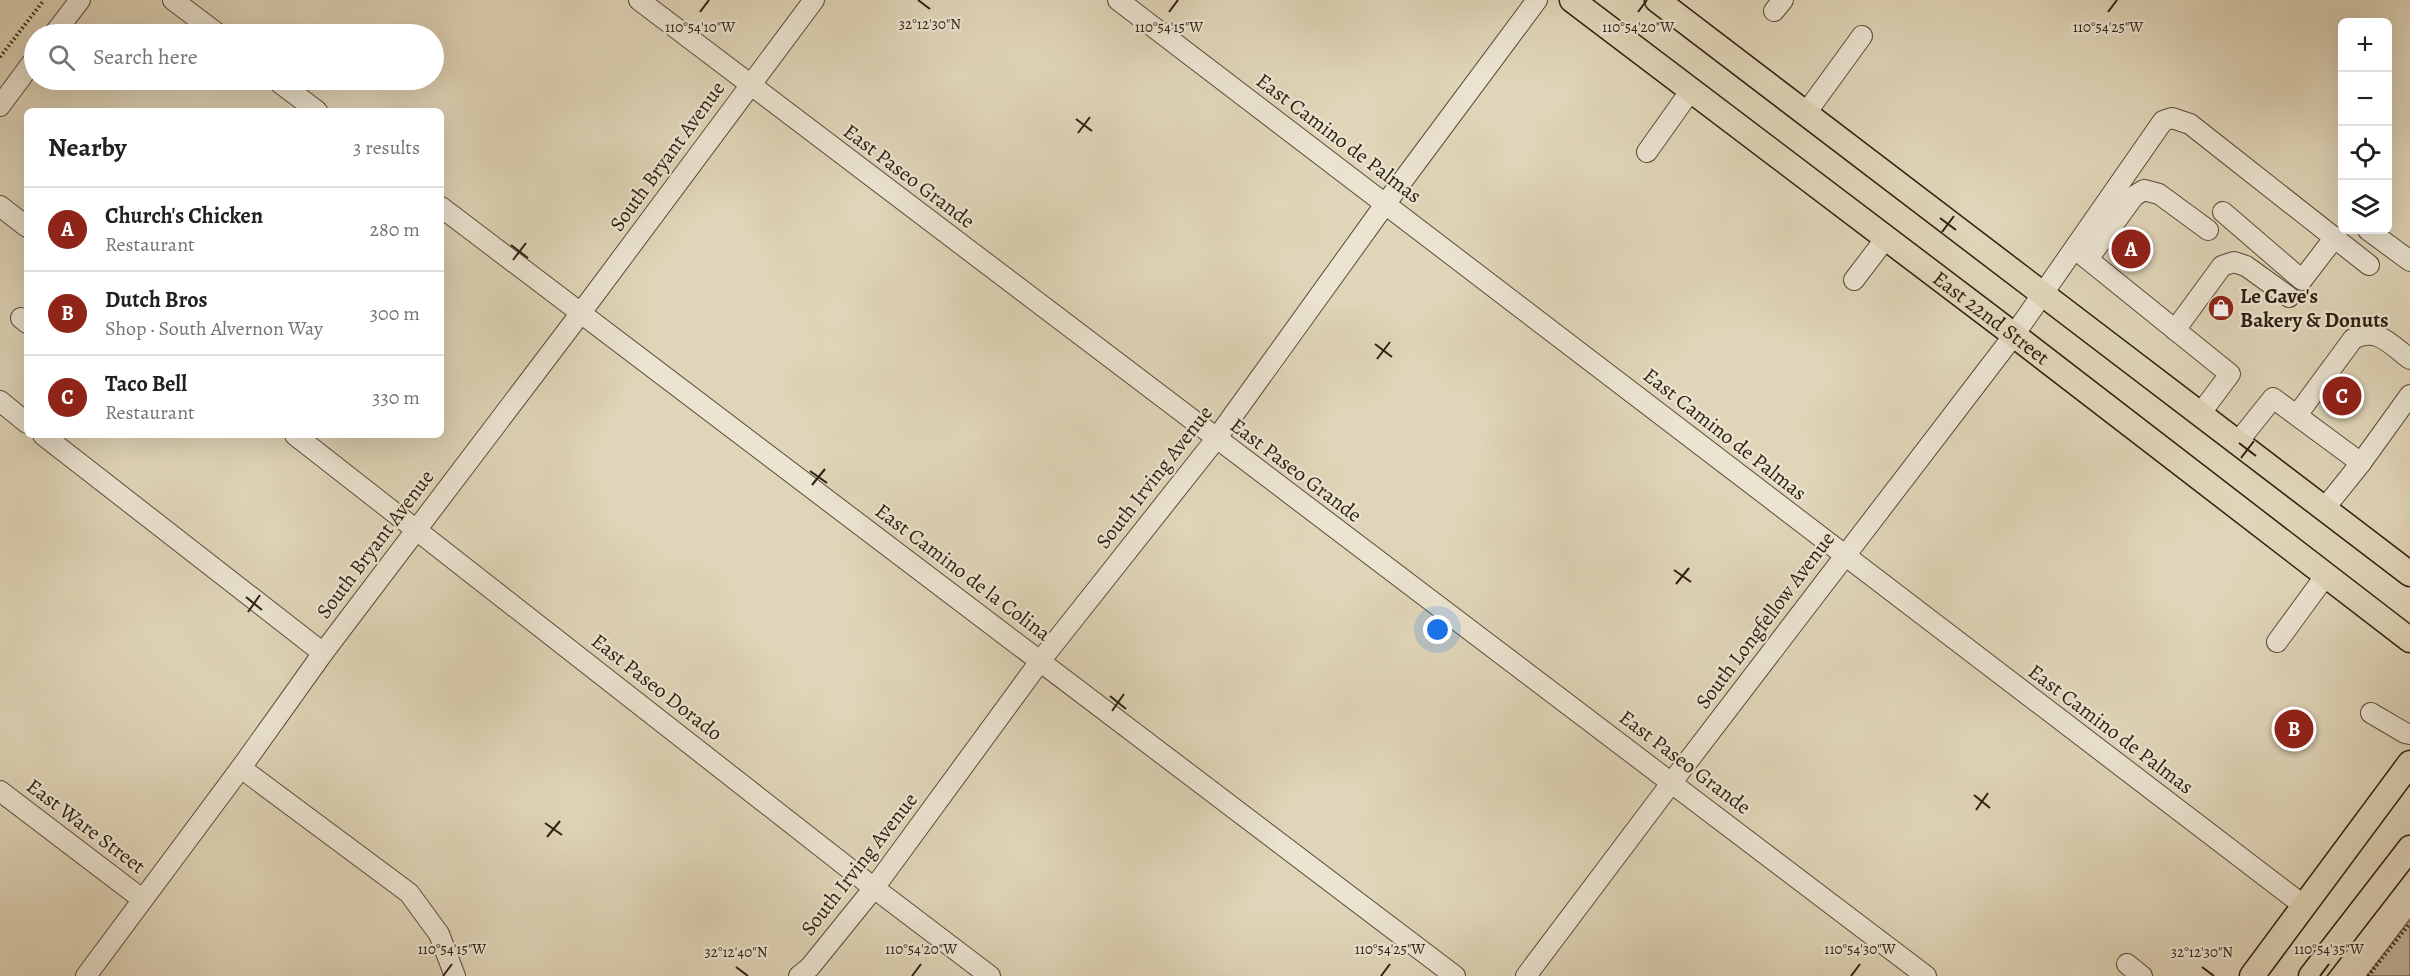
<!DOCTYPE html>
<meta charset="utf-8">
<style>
:root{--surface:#fff;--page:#f6f6f6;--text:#202124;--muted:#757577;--line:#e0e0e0;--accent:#8f2418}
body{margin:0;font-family:Alegreya,serif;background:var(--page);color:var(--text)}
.controls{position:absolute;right:18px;top:18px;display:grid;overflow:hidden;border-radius:9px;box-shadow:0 6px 24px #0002}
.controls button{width:54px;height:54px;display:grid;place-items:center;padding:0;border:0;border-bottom:2px solid var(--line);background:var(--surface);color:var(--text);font:30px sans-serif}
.you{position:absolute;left:1438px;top:630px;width:21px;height:21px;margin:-15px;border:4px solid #fff;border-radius:50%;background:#1a73e8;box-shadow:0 0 0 9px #1a73e833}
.badge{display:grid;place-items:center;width:39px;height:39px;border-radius:50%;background:var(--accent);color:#fff;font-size:20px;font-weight:700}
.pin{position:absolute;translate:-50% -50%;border:3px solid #fff;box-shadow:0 2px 6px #0006}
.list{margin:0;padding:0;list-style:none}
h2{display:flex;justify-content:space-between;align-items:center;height:78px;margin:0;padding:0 24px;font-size:26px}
h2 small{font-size:20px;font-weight:400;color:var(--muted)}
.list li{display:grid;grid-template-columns:39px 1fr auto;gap:18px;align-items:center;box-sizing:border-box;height:84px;padding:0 24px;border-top:2px solid var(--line)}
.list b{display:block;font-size:22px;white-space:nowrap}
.list p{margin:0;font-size:20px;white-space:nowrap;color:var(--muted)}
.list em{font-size:20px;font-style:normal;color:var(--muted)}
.icon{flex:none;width:33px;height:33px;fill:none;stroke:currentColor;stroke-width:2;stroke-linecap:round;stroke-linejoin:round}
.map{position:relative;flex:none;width:2410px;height:976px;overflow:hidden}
.search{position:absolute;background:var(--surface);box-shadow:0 6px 24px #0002;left:24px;top:24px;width:420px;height:66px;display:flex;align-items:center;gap:15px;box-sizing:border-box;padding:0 21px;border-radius:33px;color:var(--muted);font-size:22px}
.panel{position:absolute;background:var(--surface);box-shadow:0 6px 24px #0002;left:24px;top:108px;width:420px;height:330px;border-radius:9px}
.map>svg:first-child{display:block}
.grass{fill:#c2b69b;stroke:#786a55;stroke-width:1.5}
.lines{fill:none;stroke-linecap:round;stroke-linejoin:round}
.minor-casing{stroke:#5a4c39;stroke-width:22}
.major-casing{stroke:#2d1f0f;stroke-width:27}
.path{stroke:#2d1f0f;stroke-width:4;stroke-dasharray:1.5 3;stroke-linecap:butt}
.minor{stroke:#ebe4d1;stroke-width:20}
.major{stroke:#e0d5b8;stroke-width:24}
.ticks{fill:none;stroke:#2d1f0f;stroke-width:2}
.labels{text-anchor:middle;stroke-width:4.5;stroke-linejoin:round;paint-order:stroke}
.street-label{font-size:21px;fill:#2d1f0f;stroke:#ebe4d1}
.poi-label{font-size:21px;font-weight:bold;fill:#2d1f0f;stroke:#ebe4d1;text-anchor:start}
.ticks-label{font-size:15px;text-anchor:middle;fill:#2d1f0f;stroke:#ebe4d1;stroke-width:4.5;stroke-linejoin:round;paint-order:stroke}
</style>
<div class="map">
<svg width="2410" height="976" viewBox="0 0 2410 976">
<rect width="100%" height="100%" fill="#e0d5b8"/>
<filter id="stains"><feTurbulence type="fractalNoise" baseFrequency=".00333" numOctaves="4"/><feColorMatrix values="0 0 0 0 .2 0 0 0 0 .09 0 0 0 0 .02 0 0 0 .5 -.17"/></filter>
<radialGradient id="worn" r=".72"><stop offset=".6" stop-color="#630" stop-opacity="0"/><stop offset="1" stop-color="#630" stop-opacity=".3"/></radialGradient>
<path class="grass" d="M2410,919v57h-43z"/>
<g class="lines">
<defs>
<g id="minor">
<path d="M173,0l45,34"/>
<path d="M639,0l1287,976"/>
<path d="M1118,0l1185,905"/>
<path d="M1774,11l9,-11"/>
<path d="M54,34l26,-34"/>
<path d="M276,80l41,31"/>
<path d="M0,106l34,-46"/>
<path d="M1806,113l56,-77"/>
<path d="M1647,152l44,-62"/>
<path d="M0,206l27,21"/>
<path d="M441,207l1014,769"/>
<path d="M2223,212l79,68 33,-43"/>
<path d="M2368,230l42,31"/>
<path d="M2075,249l155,125 -30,40"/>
<path d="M2088,259l46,-63 10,-6 15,4 49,36"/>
<path d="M1854,280l32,-42"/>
<path d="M21,318l6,5"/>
<path d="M2175,330l47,-64 12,-4 12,4 43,31"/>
<path d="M0,401l27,22"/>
<path d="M2297,415l56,-76c24,-13 38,6 57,20"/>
<path d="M43,435l280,218"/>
<path d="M295,435l579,453 116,88"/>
<path d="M2237,443l36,-45 88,65"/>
<path d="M2324,509l37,-46 49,-68"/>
<path d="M2277,642l49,-67"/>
<path d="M2371,713l34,20 5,1"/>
<path d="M241,768l168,125 30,41 16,42"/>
<path d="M0,791l142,108"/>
<path d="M2127,964l15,12"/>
<path d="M86,976l157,-211 80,-112 257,-339 234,-314"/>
<path d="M799,976l11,-9 64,-79 167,-228 175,-221 170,-236 151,-203"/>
<path d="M1526,976l146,-194 342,-447 149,-214 9,-3 18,6 179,141"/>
</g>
<g id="major">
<path id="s1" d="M1572,0l442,335 396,305"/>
<path d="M1657,0l753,574"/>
<path d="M2252,976l158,-213"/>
<path d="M2311,976l99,-128"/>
</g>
</defs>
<use href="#minor" class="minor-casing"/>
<use href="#major" class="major-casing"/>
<g class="path">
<path d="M0,57l44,-57"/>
<path d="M2368,976l42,-53"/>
</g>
<use href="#minor" class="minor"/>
<use href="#major" class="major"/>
</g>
<path class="ticks" d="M918,0l12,9M700,12l9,-12M1169,12l9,-12M1638,12l9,-12M2108,12l9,-12M1076,119l16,12M1078,133l12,-16M1940,218l16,12M1942,232l12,-16M511,245l17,13M513,260l13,-17M1375,344l17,13M1377,359l13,-17M2239,443l17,13M2241,458l13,-17M810,471l17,12M812,485l13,-16M1674,570l17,12M1676,584l13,-16M246,597l16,13M248,612l12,-17M1110,696l16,13M1112,711l12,-17M1974,795l16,13M1976,810l12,-17M545,823l17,12M547,837l13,-16M736,967l12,9M2202,967l12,9M443,976l9,-12M912,976l9,-12M1381,976l9,-12M1851,976l9,-12M2320,976l9,-12"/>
<defs>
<symbol id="shop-disc" viewBox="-11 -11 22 22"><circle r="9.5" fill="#8f2418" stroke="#ebe4d1"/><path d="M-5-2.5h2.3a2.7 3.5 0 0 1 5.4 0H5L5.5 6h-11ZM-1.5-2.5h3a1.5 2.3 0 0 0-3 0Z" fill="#fff"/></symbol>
</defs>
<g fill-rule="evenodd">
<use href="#shop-disc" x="2206" y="293" width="30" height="30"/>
</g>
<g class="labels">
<g class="street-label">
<text transform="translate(1339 138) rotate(37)" y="7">East Camino de Palmas</text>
<text transform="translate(667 156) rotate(-54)" y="7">South Bryant Avenue</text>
<text transform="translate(909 176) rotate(37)" y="7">East Paseo Grande</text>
<text dy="7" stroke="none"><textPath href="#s1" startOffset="526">East 22nd Street</textPath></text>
<text transform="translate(1725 434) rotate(38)" y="7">East Camino de Palmas</text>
<text transform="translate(1296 470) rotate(37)" y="7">East Paseo Grande</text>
<text transform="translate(1154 477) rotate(-52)" y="7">South Irving Avenue</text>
<text transform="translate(375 544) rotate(-53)" y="7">South Bryant Avenue</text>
<text transform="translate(963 572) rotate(37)" y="7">East Camino de la Colina</text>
<text transform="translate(1765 620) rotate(-53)" y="7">South Longfellow Avenue</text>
<text transform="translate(657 687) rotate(38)" y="7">East Paseo Dorado</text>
<text transform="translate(2111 729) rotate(37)" y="7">East Camino de Palmas</text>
<text transform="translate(1685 762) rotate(37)" y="7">East Paseo Grande</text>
<text transform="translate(86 826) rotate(37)" y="7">East Ware Street</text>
<text transform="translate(859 864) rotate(-52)" y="7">South Irving Avenue</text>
</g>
<g class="poi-label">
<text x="2240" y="303">Le Cave's<tspan x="2240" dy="24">Bakery &amp; Donuts</tspan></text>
</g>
</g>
<g class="ticks-label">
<text x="930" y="29">32°12'30"N</text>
<text x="700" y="32">110°54'10"W</text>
<text x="1169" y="32">110°54'15"W</text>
<text x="1638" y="32">110°54'20"W</text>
<text x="2108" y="32">110°54'25"W</text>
<text x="452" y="954">110°54'15"W</text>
<text x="921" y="954">110°54'20"W</text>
<text x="1390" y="954">110°54'25"W</text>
<text x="1860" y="954">110°54'30"W</text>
<text x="2329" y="954">110°54'35"W</text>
<text x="736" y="957">32°12'40"N</text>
<text x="2202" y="957">32°12'30"N</text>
</g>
<rect width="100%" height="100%" filter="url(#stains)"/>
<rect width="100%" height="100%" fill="url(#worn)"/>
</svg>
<div class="controls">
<button>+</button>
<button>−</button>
<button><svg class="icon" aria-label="locate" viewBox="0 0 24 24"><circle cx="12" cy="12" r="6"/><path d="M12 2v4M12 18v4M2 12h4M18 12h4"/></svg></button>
<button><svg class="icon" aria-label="layers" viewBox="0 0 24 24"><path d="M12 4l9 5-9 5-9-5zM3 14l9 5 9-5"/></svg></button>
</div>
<div class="you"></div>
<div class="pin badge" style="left:2131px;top:249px">A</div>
<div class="pin badge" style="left:2294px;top:729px">B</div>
<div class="pin badge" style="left:2342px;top:396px">C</div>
<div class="search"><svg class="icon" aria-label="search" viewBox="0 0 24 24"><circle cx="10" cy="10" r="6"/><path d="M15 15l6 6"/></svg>Search here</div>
<section class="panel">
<h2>Nearby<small>3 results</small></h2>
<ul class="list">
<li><span class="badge">A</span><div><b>Church's Chicken</b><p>Restaurant</p></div><em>280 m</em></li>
<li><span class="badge">B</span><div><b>Dutch Bros</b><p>Shop · South Alvernon Way</p></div><em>300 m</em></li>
<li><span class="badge">C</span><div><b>Taco Bell</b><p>Restaurant</p></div><em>330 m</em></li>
</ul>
</section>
</div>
